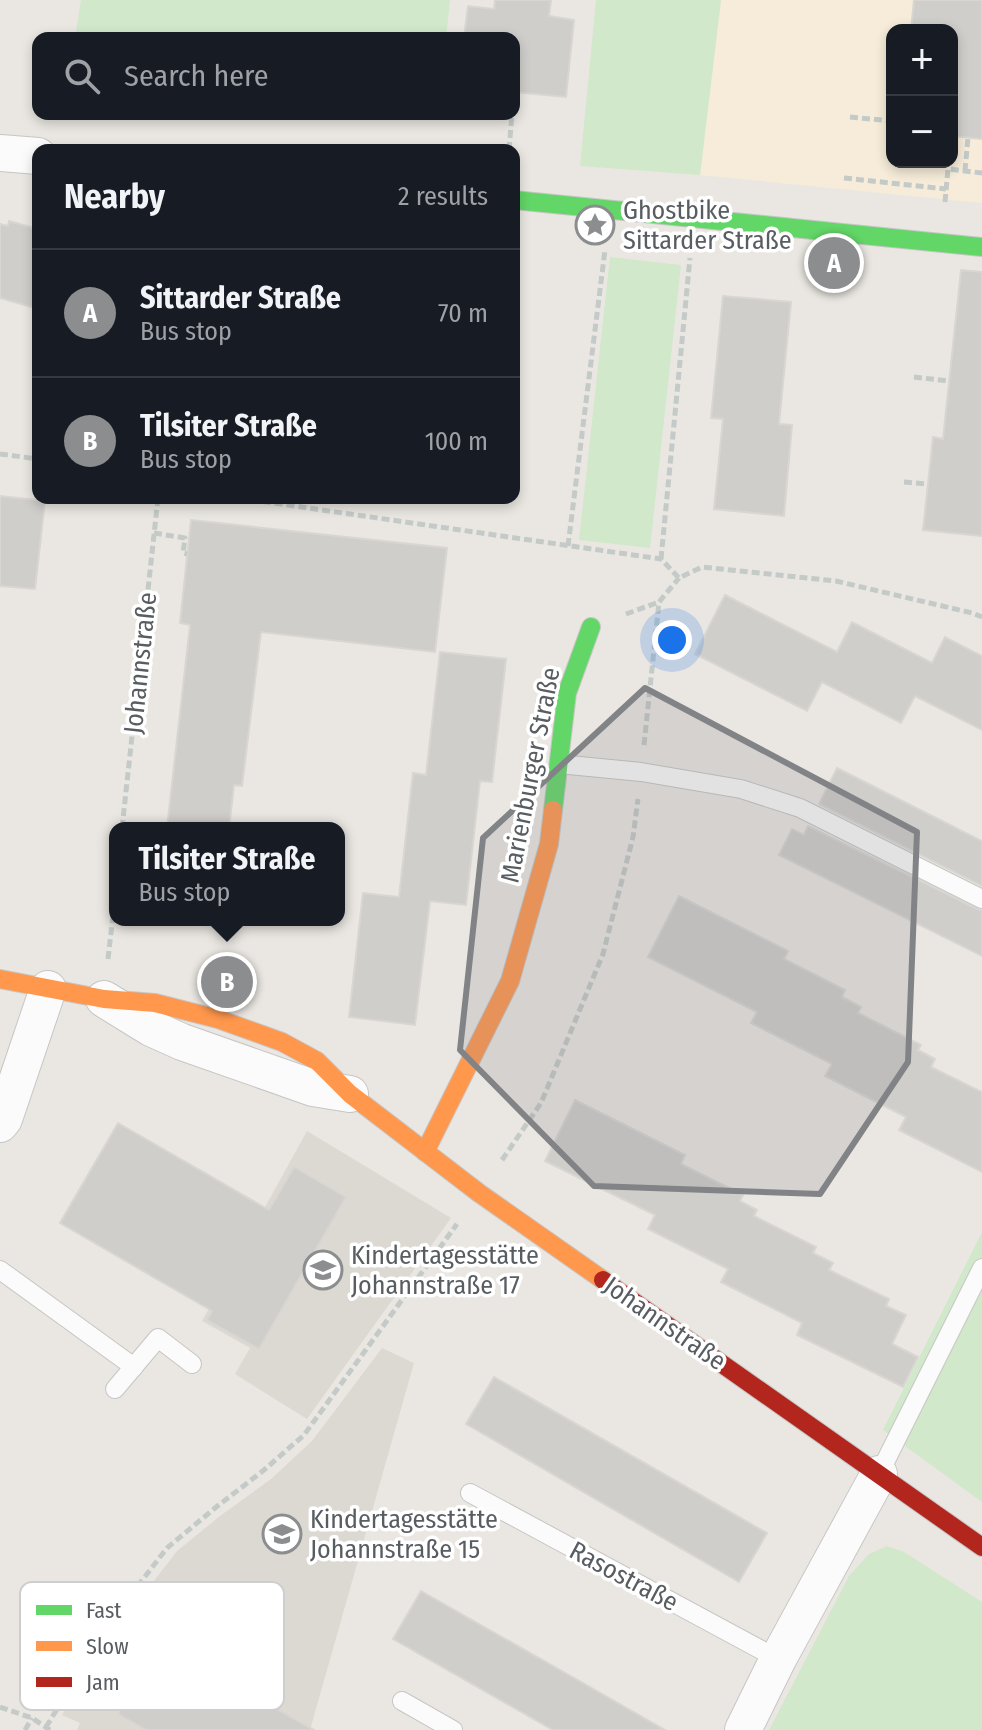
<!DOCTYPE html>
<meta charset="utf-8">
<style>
:root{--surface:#171b24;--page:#242831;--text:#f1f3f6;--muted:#9ea1a6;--line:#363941;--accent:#8b8d8f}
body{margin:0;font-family:"Fira Sans Condensed",sans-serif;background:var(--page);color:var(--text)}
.controls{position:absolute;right:24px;top:24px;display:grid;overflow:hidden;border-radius:16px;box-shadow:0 4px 12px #0003}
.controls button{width:72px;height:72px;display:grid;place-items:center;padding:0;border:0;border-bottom:2px solid var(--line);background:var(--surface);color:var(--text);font:40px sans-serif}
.you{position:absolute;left:672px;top:640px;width:28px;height:28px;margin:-20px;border:6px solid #fff;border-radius:50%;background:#1a73e8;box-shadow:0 0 0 12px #1a73e833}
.badge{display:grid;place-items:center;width:52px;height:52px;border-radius:50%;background:var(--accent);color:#fff;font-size:26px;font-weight:700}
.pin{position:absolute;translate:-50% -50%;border:4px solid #fff;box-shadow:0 2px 8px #0006}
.popup{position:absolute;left:109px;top:822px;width:236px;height:104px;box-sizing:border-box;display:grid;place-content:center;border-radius:16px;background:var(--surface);filter:drop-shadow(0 2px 6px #0005);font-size:26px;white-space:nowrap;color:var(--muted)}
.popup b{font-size:30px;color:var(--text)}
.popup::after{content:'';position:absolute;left:50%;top:100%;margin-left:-16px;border:16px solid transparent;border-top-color:var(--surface)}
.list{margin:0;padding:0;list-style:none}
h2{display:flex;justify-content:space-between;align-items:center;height:104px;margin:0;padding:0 32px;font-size:34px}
h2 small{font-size:26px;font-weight:400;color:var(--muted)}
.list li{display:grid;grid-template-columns:52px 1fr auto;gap:24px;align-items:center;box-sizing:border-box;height:128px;padding:0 32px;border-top:2px solid var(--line)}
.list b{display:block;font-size:30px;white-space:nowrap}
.list p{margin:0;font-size:26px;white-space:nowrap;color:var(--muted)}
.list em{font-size:26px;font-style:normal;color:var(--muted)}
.icon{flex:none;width:44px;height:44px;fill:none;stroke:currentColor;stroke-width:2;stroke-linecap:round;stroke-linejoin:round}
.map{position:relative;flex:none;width:982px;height:1730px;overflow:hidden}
.search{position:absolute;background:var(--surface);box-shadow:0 4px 12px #0003;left:32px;top:32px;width:488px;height:88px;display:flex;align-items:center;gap:20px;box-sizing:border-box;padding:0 28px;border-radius:16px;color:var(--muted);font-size:30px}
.panel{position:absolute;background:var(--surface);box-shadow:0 4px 12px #0003;left:32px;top:144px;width:488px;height:360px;border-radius:16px}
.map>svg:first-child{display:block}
.commercial{fill:#f6ecd9;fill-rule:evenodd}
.education{fill:#dcd9d2}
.green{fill:#d1e8cb}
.building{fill:#d0cecb;stroke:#d9d6d2;stroke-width:2}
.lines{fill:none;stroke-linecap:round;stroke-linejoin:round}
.lane-casing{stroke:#c6c6c5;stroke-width:20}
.street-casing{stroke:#c6c6c5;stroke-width:38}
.fast-casing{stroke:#c7c6c6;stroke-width:20}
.slow-casing{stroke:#c7c6c6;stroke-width:20}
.jam-casing{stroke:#c7c6c6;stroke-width:20}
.path{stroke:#c4cac7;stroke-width:5;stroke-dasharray:8 4;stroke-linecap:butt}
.lane{stroke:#fcfbfb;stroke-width:18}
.street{stroke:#fcfbfb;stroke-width:36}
.fast{stroke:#63d668;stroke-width:18}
.slow{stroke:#ff974d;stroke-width:18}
.jam{stroke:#b3261e;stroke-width:18}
.marked{fill:#818386;fill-opacity:0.2;stroke:#818386;stroke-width:6;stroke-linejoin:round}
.labels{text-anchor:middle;stroke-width:7;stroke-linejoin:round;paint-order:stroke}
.poi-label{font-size:26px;fill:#585d62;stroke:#fff;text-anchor:start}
.street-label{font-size:26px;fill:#585d62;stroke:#fff}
.key{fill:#fff;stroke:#cdced0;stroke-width:2}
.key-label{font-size:22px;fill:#585d62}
</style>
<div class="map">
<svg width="982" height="1730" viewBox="0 0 982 1730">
<rect width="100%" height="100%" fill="#eae7e2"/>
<path class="commercial" d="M721,0h261v203l-282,-28zM892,30h60v132h-60z"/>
<g class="education">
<path d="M307,1131l144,87 -144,201 -72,-45 15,-26 -48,-27z"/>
<path d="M382,1348l32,15 -104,367h-233l3,-7 -18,-8 60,-93 55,-71 43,-35 51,-37 41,-38z"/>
</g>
<g class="green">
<path d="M81,0h369l-4,38h-371z"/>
<path d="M596,0h125l-21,175 -120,-9z"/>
<path d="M610,257l71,8 -31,283 -71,-8z"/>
<path d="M982,1232v270l-99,-72z"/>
<path d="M887,1546l17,6 78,50v128h-213l80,-154 20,-22z"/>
</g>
<g class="building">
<path d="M495,0h56l-2,16 25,4 -8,77 -52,-5v-54h-50l4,-32 26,3z"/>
<path d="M914,0h68v139l-30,-3v-106h-41z"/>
<path d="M9,221l29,8v80l-38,-11v-74l8,2z"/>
<path d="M961,270l21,2v264l-59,-6 10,-93 10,2z"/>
<path d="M723,296l68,6 -12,122 13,1 -8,91 -70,-7 9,-90 -12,-1z"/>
<path d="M0,496l45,5 -10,88 -35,-3z"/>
<path d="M191,520l256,28 -12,104 -174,-20 -19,154 -8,-1 -5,43h-62l23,-203 -10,-2z"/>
<path d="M725,595l112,57 15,-30 80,41 13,-26 37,19v74l-67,-34 -14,27 -79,-41 -15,29 -112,-57z"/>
<path d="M440,652l66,7 -14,123 -12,-1 -14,124 -36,-4 -15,124 -66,-8 14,-124 36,4 14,-124 13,2z"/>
<path d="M837,768l145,73v45l-163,-82z"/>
<path d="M808,826l174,85v45l-203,-101 13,-26 12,6z"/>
<path d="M679,896l109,55 -4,8 61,31 -3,7 19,10 -3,6 63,32 -3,5 17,9 -4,8 51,25v80l-83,-42 7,-13 -81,-41 7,-12 -81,-41 6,-11 -109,-55z"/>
<path d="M575,1100l110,55 -4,9 62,31 -3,6 17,9 -3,6 62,31 -3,6 20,10 -4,7 60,29 -3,7 20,9 -14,29 26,13 -15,30 -106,-52 5,-12 -81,-41 7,-13 -80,-40 7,-14 -110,-54z"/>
<path d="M118,1123l151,87 25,-43 52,30 -87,152 -52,-29 5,-9 -152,-88z"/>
<path d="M494,1377l273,156 -28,49 -273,-158z"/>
<path d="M421,1591l162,92 82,47h-112l-160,-91z"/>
<path d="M171,1620l44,25 11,-19 39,22 -23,41 72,41h-168l-28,-16z"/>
</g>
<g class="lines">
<defs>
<g id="lane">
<path d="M559,764l82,8 100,17 59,19 182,91"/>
<path d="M0,1270l134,97"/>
<path d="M115,1389l43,-51 34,26"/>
<path d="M879,1474l103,-206"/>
<path d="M470,1493l308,166"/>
<path d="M402,1701l51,29"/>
</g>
<g id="street">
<path d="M0,153l38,3"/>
<path d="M104,999l47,29 31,14 131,46 37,6"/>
<path d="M0,1124l4,-5 44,-130"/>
<path d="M743,1730l35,-71 101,-185"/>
</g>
<g id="fast">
<path d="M514,200l468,47"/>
<path d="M553,810l14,-117 24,-66"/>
</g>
<g id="slow">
<path d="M0,979l104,20 51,4 63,16 64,23 35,19 33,33 129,99 124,87"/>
<path d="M425,1152l85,-171 39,-137 4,-34"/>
</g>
<path id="jam" d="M603,1280l379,267"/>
</defs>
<use href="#lane" class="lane-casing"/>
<use href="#street" class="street-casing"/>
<use href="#fast" class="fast-casing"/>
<use href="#slow" class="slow-casing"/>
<use href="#jam" class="jam-casing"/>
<g class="path">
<path d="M850,117l42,4"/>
<path d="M509,150l3,-36"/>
<path d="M965,171l3,-33"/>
<path d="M844,178l102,11"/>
<path d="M945,202l3,-33 34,4"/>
<path d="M914,377l35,4"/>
<path d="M0,454l38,5"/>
<path d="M904,482l24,2"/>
<path d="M239,498l422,61 18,19 23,-11 134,14 136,32 10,4"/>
<path d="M154,533l31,5 -2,15 4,1"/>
<path d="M568,546l37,-296"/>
<path d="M661,559l29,-301"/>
<path d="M626,614l33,-12"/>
<path d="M644,745l15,-143 20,-24"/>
<path d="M122,828l36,-330"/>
<path d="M108,959l7,-61"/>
<path d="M502,1160l39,-57 62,-149 30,-117 5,-38"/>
<path d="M0,1707l32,11 18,12"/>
<path d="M46,1727l70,-113 51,-66 48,-40 49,-38 40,-35 153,-211"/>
<path d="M25,1730l7,-12"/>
</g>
<use href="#lane" class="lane"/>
<use href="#street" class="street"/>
<use href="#fast" class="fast"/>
<use href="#slow" class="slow"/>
<use href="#jam" class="jam"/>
</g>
<path class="marked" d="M645,688l272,144 -9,230 -88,132 -226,-8 -134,-136 23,-212z"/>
<defs>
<symbol id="sight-ring" viewBox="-11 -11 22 22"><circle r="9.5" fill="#fff" stroke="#8b8d8f" stroke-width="1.5"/><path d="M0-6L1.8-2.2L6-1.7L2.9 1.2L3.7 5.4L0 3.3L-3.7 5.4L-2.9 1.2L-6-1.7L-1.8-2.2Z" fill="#8b8d8f"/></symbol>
<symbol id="school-ring" viewBox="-11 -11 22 22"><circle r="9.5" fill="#fff" stroke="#8b8d8f" stroke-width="1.5"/><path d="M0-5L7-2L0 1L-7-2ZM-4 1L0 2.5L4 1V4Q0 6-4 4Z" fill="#8b8d8f"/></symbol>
</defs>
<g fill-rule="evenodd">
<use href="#sight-ring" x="573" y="203" width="44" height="44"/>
<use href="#school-ring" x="301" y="1248" width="44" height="44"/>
<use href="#school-ring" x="260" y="1512" width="44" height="44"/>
</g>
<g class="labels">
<g class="poi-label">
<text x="623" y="219">Ghostbike<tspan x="623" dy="30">Sittarder Straße</tspan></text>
<text x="351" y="1264">Kindertagesstätte<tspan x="351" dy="30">Johannstraße 17</tspan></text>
<text x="310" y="1528">Kindertagesstätte<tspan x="310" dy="30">Johannstraße 15</tspan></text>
</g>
<g class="street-label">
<text transform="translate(140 663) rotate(-84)" y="9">Johannstraße</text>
<text transform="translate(530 775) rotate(-79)" y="9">Marienburger Straße</text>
<text transform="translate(665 1323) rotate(35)" y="9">Johannstraße</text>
<text transform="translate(624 1576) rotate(28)" y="9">Rasostraße</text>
</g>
</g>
<rect x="20" y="1582" width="264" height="128" rx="12" class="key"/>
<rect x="36" y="1605" width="36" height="10" fill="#63d668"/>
<rect x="36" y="1641" width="36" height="10" fill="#ff974d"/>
<rect x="36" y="1677" width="36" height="10" fill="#b3261e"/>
<g class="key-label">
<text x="86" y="1618">Fast</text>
<text x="86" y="1654">Slow</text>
<text x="86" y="1690">Jam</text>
</g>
</svg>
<div class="controls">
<button>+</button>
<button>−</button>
</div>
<div class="you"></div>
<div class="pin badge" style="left:834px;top:263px">A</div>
<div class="pin badge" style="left:227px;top:982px">B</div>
<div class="popup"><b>Tilsiter Straße</b>Bus stop</div>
<div class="search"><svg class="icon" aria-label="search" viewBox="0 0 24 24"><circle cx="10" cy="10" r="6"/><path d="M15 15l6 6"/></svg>Search here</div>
<section class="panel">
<h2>Nearby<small>2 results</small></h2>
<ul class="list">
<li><span class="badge">A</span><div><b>Sittarder Straße</b><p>Bus stop</p></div><em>70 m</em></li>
<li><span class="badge">B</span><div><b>Tilsiter Straße</b><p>Bus stop</p></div><em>100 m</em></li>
</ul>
</section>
</div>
